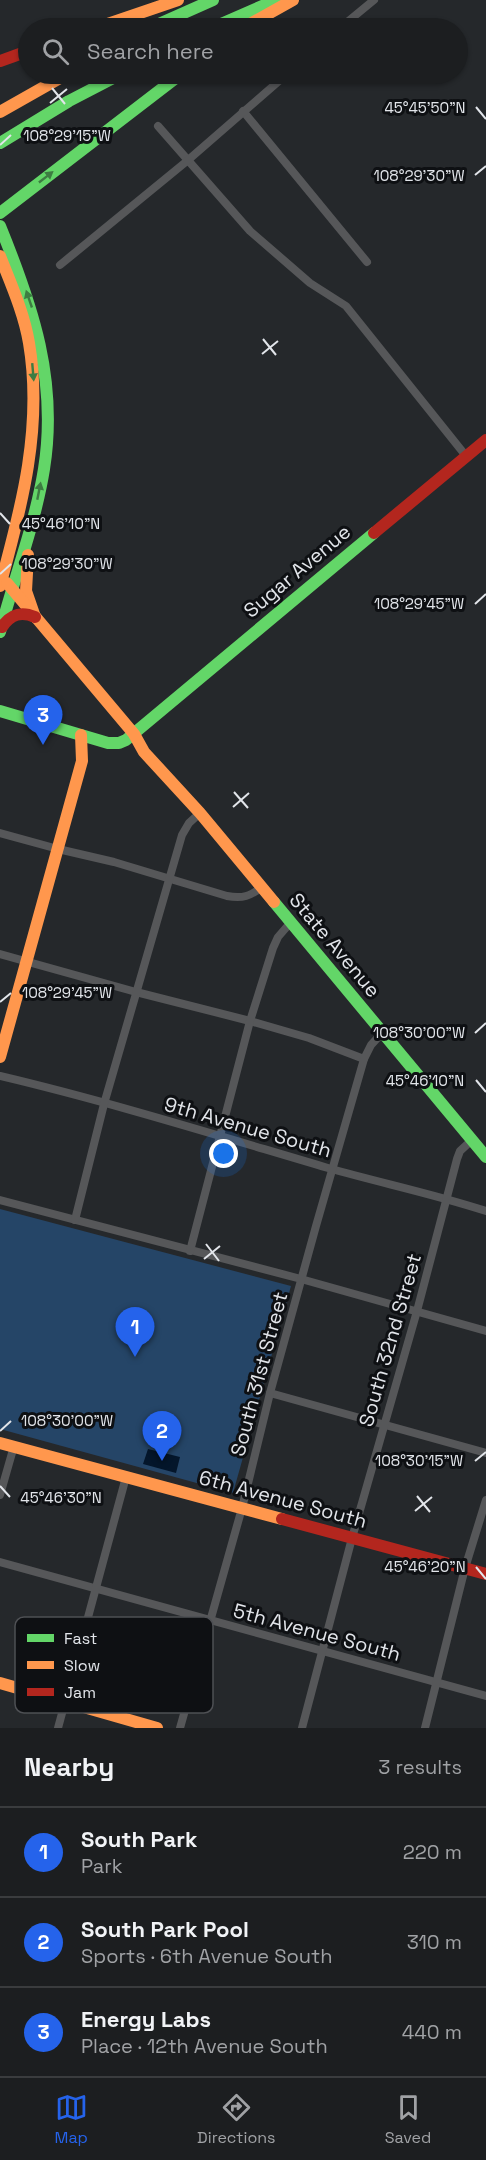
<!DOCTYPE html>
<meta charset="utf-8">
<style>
:root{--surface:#1c1e20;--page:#292b2d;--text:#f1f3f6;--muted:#a0a2a5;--line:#3a3c3e;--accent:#2563eb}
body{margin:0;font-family:"Space Grotesk",sans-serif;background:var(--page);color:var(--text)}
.you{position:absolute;left:224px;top:1154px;width:21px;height:21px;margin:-15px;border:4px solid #fff;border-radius:50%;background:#1a73e8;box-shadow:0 0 0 9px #1a73e833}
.badge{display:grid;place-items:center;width:39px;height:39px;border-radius:50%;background:var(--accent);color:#fff;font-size:20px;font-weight:700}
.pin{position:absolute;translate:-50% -50px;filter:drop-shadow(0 2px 3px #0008)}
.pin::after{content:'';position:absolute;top:32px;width:21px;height:18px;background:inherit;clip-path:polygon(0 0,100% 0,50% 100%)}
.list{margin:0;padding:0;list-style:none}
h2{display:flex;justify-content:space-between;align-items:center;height:78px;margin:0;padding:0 24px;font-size:26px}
h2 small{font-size:20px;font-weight:400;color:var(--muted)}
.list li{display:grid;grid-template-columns:39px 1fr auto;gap:18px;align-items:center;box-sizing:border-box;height:90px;padding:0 24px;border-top:2px solid var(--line)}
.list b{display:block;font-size:22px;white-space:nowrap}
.list p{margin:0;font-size:20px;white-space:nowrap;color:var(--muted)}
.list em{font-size:20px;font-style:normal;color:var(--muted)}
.icon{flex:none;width:33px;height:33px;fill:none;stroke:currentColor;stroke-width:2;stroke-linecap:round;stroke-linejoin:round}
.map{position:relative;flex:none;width:486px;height:1728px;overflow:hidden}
.search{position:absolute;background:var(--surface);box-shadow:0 2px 4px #0004;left:18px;right:18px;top:18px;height:66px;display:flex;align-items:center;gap:15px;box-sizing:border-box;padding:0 21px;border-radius:33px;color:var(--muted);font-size:22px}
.sheet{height:348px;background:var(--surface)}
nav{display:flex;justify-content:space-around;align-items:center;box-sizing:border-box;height:84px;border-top:2px solid var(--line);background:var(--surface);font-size:16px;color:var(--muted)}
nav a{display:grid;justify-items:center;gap:3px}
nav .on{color:var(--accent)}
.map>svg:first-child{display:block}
.green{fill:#254567}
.water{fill:#04162b}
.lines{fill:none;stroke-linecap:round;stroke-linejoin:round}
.street{stroke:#565759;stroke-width:8}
.fast{stroke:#63d668;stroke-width:12}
.slow{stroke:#ff974d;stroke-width:12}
.jam{stroke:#b3261e;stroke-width:12}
.oneway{fill:#3d7d42}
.ticks{fill:none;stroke:#e2e5ea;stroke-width:2}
.labels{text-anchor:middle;stroke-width:6;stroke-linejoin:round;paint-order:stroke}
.street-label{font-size:20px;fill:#e2e5ea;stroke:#0e1013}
.key{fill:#0e1013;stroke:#4e5054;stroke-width:1.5}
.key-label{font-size:16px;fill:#e2e5ea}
.ticks-label{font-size:15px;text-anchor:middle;fill:#e2e5ea;stroke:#0e1013;stroke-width:6;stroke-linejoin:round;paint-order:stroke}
</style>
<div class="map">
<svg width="486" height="1728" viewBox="0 0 486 1728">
<rect width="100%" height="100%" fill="#25282b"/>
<path class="green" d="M0,1209l291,77 -58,207 -233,-64z"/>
<path class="water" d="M148,1449l32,8 -4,16 -33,-9z"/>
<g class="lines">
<g class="street">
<path d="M340,28l34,-28"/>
<path d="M243,111l124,151"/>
<path d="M158,126l92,105 60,52 36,23 120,150"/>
<path d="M60,265l127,-104 100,-87"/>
<path d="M0,833l58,16 56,13 113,34c16,3 23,0 35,-9"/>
<path d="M0,954l136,38 114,29 59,17 55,21"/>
<path d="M0,1076c110,26 219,60 328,92 53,15 106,26 158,43"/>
<path d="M0,1200l301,79 185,52"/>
<path d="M75,1220l29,-116 78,-269 7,-12 11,-10"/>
<path d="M190,1251l60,-230 23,-73 5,-11 13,-15"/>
<path d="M270,1393l216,60"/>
<path d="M0,1495l14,-49"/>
<path d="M0,1562l486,134"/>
<path d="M58,1728l68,-251"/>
<path d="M180,1728l62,-220 28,-115 46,-167 48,-167 7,-14 11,-12"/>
<path d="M302,1728l50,-190 65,-227 40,-152 3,-8 12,-11"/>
<path d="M425,1728l40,-160 21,-68"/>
</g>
<g class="fast">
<path d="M150,28l63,-28"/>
<path d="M212,28l64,-28"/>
<path d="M0,143l69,-42 52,-27"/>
<path d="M0,213l181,-139"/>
<path d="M0,226c33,81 58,155 44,243 -9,56 -30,109 -44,163"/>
<path d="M0,711l108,32h11l7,-3 248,-207"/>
<path d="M274,902l212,255"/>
</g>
<g class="slow">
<path d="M96,28l82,-28"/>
<path d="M243,28l50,-28"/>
<path d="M0,112l67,-38"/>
<path d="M0,256c11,28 24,57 29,87 14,83 -7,163 -29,243"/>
<path d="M28,555l-2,36 9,26"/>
<path d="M7,583l127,151 10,18 56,61 74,89"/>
<path d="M0,1057l82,-296 -1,-26"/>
<path d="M0,1443l282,76"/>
<path d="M0,1683l157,45"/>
</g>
<g class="jam">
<path d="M0,61l28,-10"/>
<path d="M374,533l112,-93"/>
<path d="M2,627c9,-13 19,-16 33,-10"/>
<path d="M282,1519l204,55"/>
</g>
</g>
<defs><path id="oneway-solid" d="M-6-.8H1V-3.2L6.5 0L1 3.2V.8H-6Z" transform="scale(1.5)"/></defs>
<g class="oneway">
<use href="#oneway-solid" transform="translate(46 177) rotate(-38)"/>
<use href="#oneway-solid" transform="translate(29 299) rotate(-109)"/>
<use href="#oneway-solid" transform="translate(33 372) rotate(85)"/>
<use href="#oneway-solid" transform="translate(39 491) rotate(-79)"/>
</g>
<path class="ticks" d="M52,88l13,16M50,103l17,-14M476,107l10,12M0,145l11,-10M475,175l11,-9M263,339l13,16M262,354l16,-13M0,513l10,11M0,574l11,-10M475,604l11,-10M234,792l14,16M233,807l16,-14M0,1002l11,-9M475,1033l11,-10M476,1080l10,12M206,1244l13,17M204,1259l16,-13M0,1431l11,-10M475,1461l11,-9M0,1486l10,11M417,1496l13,16M415,1511l17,-14M476,1567l10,12"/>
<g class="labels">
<g class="street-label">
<text transform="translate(297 571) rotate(-40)" y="7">Sugar Avenue</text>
<text transform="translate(335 945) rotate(50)" y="7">State Avenue</text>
<text transform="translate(248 1127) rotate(16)" y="7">9th Avenue South</text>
<text transform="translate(390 1340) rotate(-74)" y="7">South 32nd Street</text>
<text transform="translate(259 1374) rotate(-75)" y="7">South 31st Street</text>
<text transform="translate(283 1499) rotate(15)" y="7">6th Avenue South</text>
<text transform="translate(317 1632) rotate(15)" y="7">5th Avenue South</text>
</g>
</g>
<rect x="15" y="1617" width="198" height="96" rx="9" class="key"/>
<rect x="27" y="1634" width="27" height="8" fill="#63d668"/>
<rect x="27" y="1661" width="27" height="8" fill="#ff974d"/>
<rect x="27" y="1688" width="27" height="8" fill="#b3261e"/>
<g class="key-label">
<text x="64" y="1644">Fast</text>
<text x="64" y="1671">Slow</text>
<text x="64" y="1698">Jam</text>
</g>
<g class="ticks-label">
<text x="425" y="113">45°45'50"N</text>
<text x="67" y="141">108°29'15"W</text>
<text x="419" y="181">108°29'30"W</text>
<text x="61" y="529">45°46'10"N</text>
<text x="67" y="569">108°29'30"W</text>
<text x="419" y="609">108°29'45"W</text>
<text x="67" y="998">108°29'45"W</text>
<text x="419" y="1038">108°30'00"W</text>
<text x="425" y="1086">45°46'10"N</text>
<text x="67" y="1426">108°30'00"W</text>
<text x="419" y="1466">108°30'15"W</text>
<text x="61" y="1503">45°46'30"N</text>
<text x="425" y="1572">45°46'20"N</text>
</g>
</svg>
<div class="you"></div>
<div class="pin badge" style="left:135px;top:1357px">1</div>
<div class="pin badge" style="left:162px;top:1461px">2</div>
<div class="pin badge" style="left:43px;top:745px">3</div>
<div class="search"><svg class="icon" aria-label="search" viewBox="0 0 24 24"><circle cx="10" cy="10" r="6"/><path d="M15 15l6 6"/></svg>Search here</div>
</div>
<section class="sheet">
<h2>Nearby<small>3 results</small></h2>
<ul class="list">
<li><span class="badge">1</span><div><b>South Park</b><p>Park</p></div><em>220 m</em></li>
<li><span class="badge">2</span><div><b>South Park Pool</b><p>Sports · 6th Avenue South</p></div><em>310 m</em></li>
<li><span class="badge">3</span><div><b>Energy Labs</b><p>Place · 12th Avenue South</p></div><em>440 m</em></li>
</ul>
</section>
<nav>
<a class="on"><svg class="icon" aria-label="map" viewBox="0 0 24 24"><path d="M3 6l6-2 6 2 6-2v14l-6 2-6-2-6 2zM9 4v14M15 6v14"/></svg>Map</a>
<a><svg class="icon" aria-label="directions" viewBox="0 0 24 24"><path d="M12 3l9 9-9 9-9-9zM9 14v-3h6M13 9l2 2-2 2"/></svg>Directions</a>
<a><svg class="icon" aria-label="saved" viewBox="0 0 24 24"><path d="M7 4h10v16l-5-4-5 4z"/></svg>Saved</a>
</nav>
